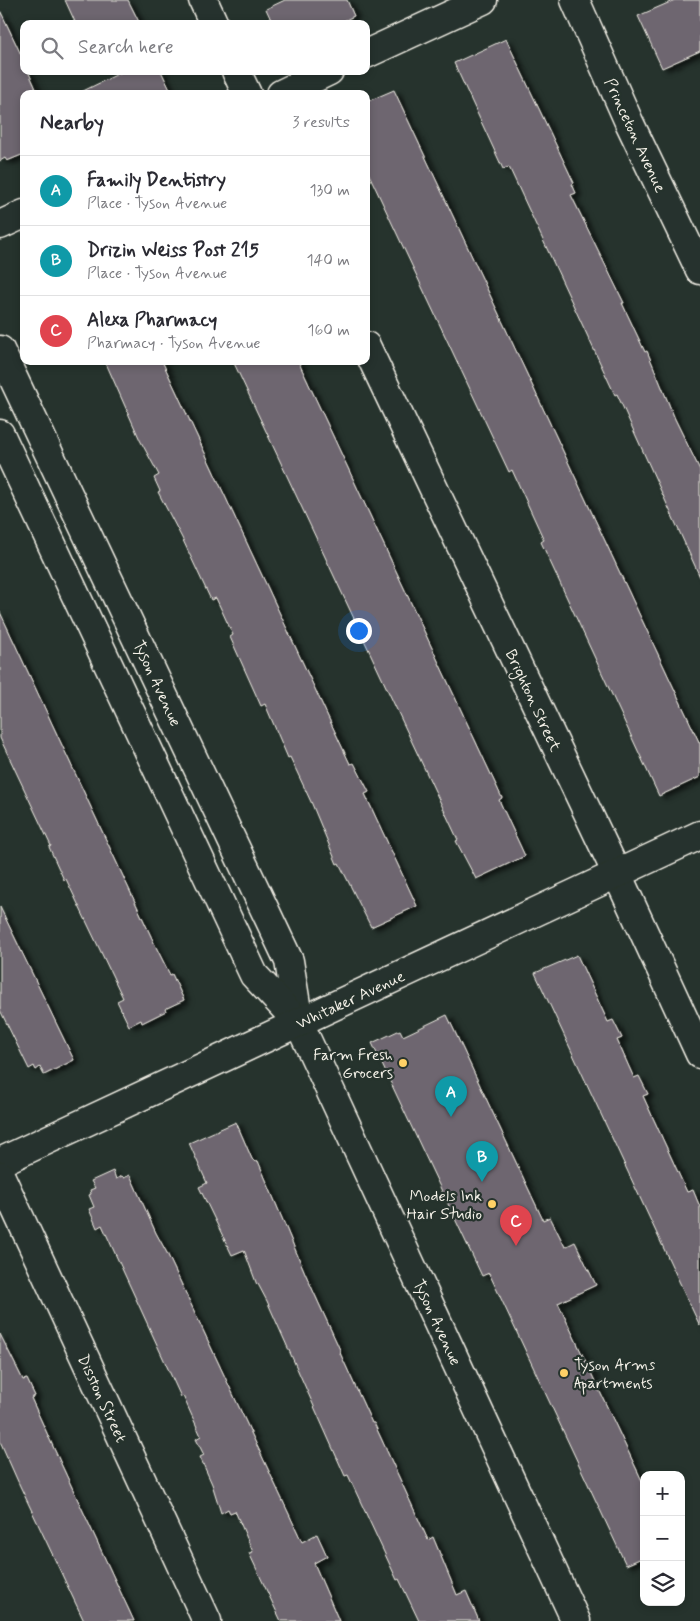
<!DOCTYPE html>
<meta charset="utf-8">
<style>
:root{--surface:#fff;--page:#f2f2f3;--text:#2b2b33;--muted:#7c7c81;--line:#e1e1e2;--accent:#0b8043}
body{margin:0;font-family:Mynerve,sans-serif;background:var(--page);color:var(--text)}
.controls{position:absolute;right:15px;bottom:15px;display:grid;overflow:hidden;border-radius:10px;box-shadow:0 2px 8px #0003}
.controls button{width:45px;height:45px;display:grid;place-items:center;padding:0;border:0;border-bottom:1px solid var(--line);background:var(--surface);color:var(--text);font:25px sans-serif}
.you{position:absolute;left:358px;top:630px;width:18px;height:18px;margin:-12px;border:4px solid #fff;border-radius:50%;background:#1a73e8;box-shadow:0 0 0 8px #1a73e833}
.badge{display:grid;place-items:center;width:32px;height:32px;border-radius:50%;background:var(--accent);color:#fff;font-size:16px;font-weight:700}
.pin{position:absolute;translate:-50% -41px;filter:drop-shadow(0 1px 2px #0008)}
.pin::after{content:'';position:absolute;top:26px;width:18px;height:15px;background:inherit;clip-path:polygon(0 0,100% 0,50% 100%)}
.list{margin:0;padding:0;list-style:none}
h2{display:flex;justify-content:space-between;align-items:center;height:65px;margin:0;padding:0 20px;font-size:21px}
h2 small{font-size:16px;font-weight:400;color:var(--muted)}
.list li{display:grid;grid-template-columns:32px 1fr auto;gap:15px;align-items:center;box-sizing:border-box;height:70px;padding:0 20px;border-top:1px solid var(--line)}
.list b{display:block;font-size:19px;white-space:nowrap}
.list p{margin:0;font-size:16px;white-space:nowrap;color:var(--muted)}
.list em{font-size:16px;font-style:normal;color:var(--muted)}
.icon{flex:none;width:28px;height:28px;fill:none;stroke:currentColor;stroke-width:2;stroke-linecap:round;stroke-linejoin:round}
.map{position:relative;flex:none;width:700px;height:1621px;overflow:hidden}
.search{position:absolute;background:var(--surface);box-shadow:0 2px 8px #0003;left:20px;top:20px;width:350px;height:55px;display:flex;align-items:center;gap:12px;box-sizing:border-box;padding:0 18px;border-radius:10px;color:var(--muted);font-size:19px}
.panel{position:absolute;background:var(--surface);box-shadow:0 2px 8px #0003;left:20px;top:90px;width:350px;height:275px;border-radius:10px}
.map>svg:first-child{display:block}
.building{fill:#6e6670;stroke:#f4f1e8;filter:url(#shadow)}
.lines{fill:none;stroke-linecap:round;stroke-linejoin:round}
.minor-casing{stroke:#f4f1e8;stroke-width:31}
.minor{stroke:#26332d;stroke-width:28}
.poi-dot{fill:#ffd166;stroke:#26332d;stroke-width:2}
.labels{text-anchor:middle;stroke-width:4.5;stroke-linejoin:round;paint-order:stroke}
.street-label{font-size:16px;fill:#f4f1e8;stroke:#26332d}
.poi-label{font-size:16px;fill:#f4f1e8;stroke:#26332d;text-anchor:end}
</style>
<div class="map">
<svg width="700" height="1621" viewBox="0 0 700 1621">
<defs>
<filter id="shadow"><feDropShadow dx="5.5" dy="3" stdDeviation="2.5" flood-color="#0009"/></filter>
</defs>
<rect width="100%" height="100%" fill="#26332d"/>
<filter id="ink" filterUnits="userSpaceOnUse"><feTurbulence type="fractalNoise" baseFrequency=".02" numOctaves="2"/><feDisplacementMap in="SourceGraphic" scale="10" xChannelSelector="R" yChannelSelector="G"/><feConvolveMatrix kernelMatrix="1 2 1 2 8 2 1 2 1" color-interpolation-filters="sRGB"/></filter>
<g filter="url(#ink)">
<g class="building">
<path d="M65,0h63l12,24h-64z"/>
<path d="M285,0h62l7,16 -17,8h-64l-7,-15z"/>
<path d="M675,0h25v51l-38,17 -24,-52z"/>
<path d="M0,10l24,51v10h4l9,20 -6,3h-7v60l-17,7 -2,-3 -5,3z"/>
<path d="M506,39l68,144 -2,1 4,9 -5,2 53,108h-2l23,49 2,-1 28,68 25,51v107l-83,-183 -2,1 -106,-228 -6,2 -49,-106z"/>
<path d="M124,71h37l11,23h-95z"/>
<path d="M394,90l306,654v33l-41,19 -118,-254 3,-2 -32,-70 -3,2 -143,-304v-66z"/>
<path d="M105,361h57l188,403 4,-1 15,29 -4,2 52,112 -46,21 -32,-64 -2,1 -25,-60 -22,-47 -2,1 -23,-54 -4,2 -31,-69 3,-2 -17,-37 -5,2 -29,-62 -24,-46 2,-1 -6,-13 5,-3 -19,-35z"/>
<path d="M233,361h65l204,437 -3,2 26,56 -49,23 -20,-38 2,-1z"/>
<path d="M0,612l156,335 14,28 2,-1 12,26 -19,9 1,2 -24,12 -1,-3 -12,6 -12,-25 6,-3 -57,-119 -2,1 -15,-33 2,-1 -51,-108z"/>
<path d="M0,907l74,153 -30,15 -4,-8 -4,3 -2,-4 -5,3 -29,-59z"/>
<path d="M577,955l31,67 5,-2 9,18 -5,2 17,38 5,-2 9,18 -5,2 44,96 6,-2 7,17v119l-165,-353z"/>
<path d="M447,1015l96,205 7,-3 15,30 10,-5 21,43 -38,18 86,182v72l-18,8 -137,-292 -7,3 -110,-233 28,-13 3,6z"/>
<path d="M236,1122l16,37 3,3 3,-1 47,112 36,79 -1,1 32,70h2l54,117 5,-3 24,58 9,-4 13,30h-60l-20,-42 -2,1 -49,-105 -3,1 -78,-175 -9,-17 -1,1 -13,-35 -12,5 -33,-68 8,-4 -18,-40z"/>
<path d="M113,1171l3,8 6,-3 2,2 6,-3 26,58 11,20 135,289 15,-8 10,22 -13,7 25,58h-58l-32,-68 4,-1 -18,-41 -5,2 -2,-4 -7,4 -9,-29 -12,-27 4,-2 -8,-16 5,-3 -18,-40 -2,1 -79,-172 -5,3 -8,-19 5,-2 -5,-12 2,-1 -1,-4 5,-2 -4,-7z"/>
<path d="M0,1334l23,46 4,-1 8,17 -4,2 19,42 84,181h-50l-64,-135 -20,-45z"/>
</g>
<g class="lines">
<defs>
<g id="minor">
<path d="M203,0l11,24"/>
<path d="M575,0l54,122 71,148"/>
<path d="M366,54l117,-54"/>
<path d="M236,71l11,23"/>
<path d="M281,94l48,-23"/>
<path d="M0,225l24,-11"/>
<path d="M366,346l251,528 83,180"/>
<path d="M0,350l289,611 10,62 277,598"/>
<path d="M0,434l254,541 45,48"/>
<path d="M0,1162l700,-327"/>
<path d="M0,1175l207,446"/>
</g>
</defs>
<use href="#minor" class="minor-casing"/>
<use href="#minor" class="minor"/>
</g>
</g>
<g class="poi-dot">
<circle cx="403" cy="1063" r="5"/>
<circle cx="492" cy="1204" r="5"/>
<circle cx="564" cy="1373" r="5"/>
</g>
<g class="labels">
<g class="street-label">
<text transform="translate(636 135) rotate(65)" y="6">Princeton Avenue</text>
<text transform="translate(158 683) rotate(65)" y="6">Tyson Avenue</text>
<text transform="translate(534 700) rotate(65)" y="6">Brighton Street</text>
<text transform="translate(350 999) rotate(-25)" y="6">Whitaker Avenue</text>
<text transform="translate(438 1322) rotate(65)" y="6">Tyson Avenue</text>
<text transform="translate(103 1398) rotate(65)" y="6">Disston Street</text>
</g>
<g class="poi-label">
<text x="393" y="1060">Farm Fresh<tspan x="393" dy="18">Grocers</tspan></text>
<text x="482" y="1201">Models Ink<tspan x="482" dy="18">Hair Studio</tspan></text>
<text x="574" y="1370" text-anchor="start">Tyson Arms<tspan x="574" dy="18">Apartments</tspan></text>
</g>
</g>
</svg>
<div class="controls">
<button>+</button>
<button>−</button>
<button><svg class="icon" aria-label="layers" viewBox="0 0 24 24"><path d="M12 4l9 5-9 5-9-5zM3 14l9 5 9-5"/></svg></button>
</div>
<div class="you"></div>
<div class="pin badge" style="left:451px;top:1117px;background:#0f9aa8">A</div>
<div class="pin badge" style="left:482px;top:1182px;background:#0f9aa8">B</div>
<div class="pin badge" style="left:516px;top:1246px;background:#e0444e">C</div>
<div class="search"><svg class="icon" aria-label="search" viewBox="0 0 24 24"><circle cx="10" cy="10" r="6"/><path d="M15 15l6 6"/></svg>Search here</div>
<section class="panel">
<h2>Nearby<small>3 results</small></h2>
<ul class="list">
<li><span class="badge" style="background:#0f9aa8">A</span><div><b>Family Dentistry</b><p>Place · Tyson Avenue</p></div><em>130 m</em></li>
<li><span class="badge" style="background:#0f9aa8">B</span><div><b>Drizin Weiss Post 215</b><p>Place · Tyson Avenue</p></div><em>140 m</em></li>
<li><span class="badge" style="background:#e0444e">C</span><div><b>Alexa Pharmacy</b><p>Pharmacy · Tyson Avenue</p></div><em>160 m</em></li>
</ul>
</section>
</div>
